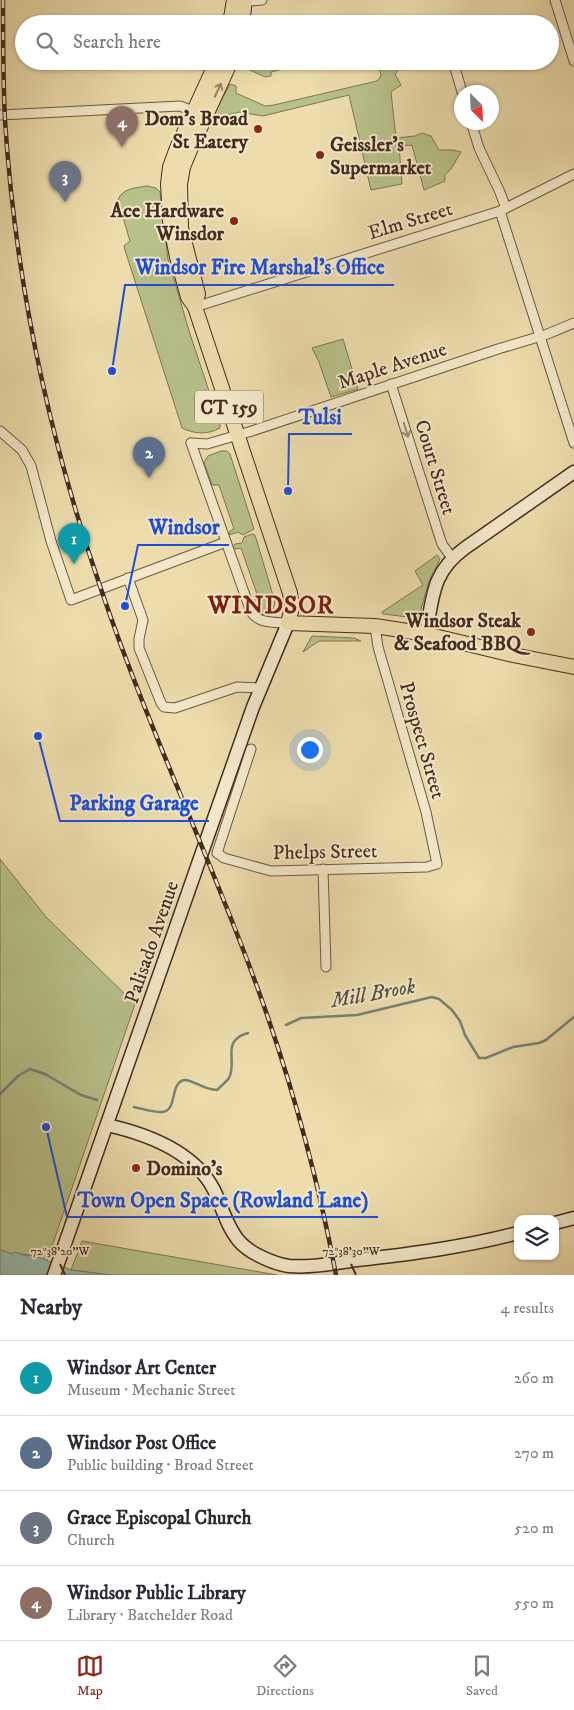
<!DOCTYPE html>
<meta charset="utf-8">
<style>
:root{--surface:#fff;--page:#f2f2f3;--text:#2b2b33;--muted:#7c7c81;--line:#e1e1e2;--accent:#8f2418}
body{margin:0;font-family:"IM FELL DW Pica",serif;background:var(--page);color:var(--text)}
.controls{position:absolute;right:15px;bottom:15px;display:grid;overflow:hidden;border-radius:10px;box-shadow:0 1px 4px #0004}
.controls button{width:45px;height:45px;display:grid;place-items:center;padding:0;border:0;border-bottom:1px solid var(--line);background:var(--surface);color:var(--text);font:25px sans-serif}
.compass{position:absolute;left:454px;top:85px;width:45px;height:45px;border-radius:50%;background:var(--surface);box-shadow:0 1px 4px #0004;rotate:156deg}
.you{position:absolute;left:309px;top:749px;width:18px;height:18px;margin:-12px;border:4px solid #fff;border-radius:50%;background:#1a73e8;box-shadow:0 0 0 8px #1a73e833}
.badge{display:grid;place-items:center;width:32px;height:32px;border-radius:50%;background:var(--accent);color:#fff;font-size:16px;font-weight:700}
.pin{position:absolute;translate:-50% -41px;filter:drop-shadow(0 1px 2px #0008)}
.pin::after{content:'';position:absolute;top:26px;width:18px;height:15px;background:inherit;clip-path:polygon(0 0,100% 0,50% 100%)}
.list{margin:0;padding:0;list-style:none}
h2{display:flex;justify-content:space-between;align-items:center;height:65px;margin:0;padding:0 20px;font-size:21px}
h2 small{font-size:16px;font-weight:400;color:var(--muted)}
.list li{display:grid;grid-template-columns:32px 1fr auto;gap:15px;align-items:center;box-sizing:border-box;height:75px;padding:0 20px;border-top:1px solid var(--line)}
.list b{display:block;font-size:19px;white-space:nowrap}
.list p{margin:0;font-size:16px;white-space:nowrap;color:var(--muted)}
.list em{font-size:16px;font-style:normal;color:var(--muted)}
.icon{flex:none;width:28px;height:28px;fill:none;stroke:currentColor;stroke-width:2;stroke-linecap:round;stroke-linejoin:round}
.map{position:relative;flex:none;width:574px;height:1275px;overflow:hidden}
.search{position:absolute;background:var(--surface);box-shadow:0 1px 4px #0004;left:15px;right:15px;top:15px;height:55px;display:flex;align-items:center;gap:12px;box-sizing:border-box;padding:0 18px;border-radius:28px;color:var(--muted);font-size:19px}
.sheet{height:365px;background:var(--surface)}
nav{display:flex;justify-content:space-around;align-items:center;box-sizing:border-box;height:70px;border-top:1px solid var(--line);background:var(--surface);font-size:14px;color:var(--muted)}
nav a{display:grid;justify-items:center;gap:2px}
nav .on{color:var(--accent)}
.map>svg:first-child{display:block}
.green{fill:#b8c18a;stroke:#7e7654}
.water{fill:#99bbae;stroke:#778275}
.lines{fill:none;stroke-linecap:round;stroke-linejoin:round}
.stream{stroke:#778275;stroke-width:2.5}
.street-casing{stroke:#6e5842;stroke-width:11}
.secondary-casing{stroke:#432c1f;stroke-width:15}
.primary-casing{stroke:#432c1f;stroke-width:16}
.street{stroke:#f3e9ca;stroke-width:9}
.secondary{stroke:#f3e9ca;stroke-width:12}
.primary{stroke:#edddad;stroke-width:14}
.rail-casing{stroke:#432c1f;stroke-width:4.5}
.rail{stroke:#f3e9ca;stroke-width:2.5;stroke-dasharray:8;stroke-linecap:butt}
.oneway{stroke:#988466}
.oneway2{stroke:#9b8a74}
.ticks{fill:none;stroke:#432c1f;stroke-width:2}
.poi-dot{fill:#8f2418;stroke:#f3e9ca;stroke-width:2}
.labels{text-anchor:middle;stroke-width:4;stroke-linejoin:round;paint-order:stroke}
.shield{fill:#f3e9ca;stroke:#786552;stroke-width:1}
.shield-label{font-size:19px;font-weight:bold;fill:#432c1f}
.poi-label{font-size:20px;font-weight:bold;fill:#432c1f;stroke:#f3e9ca;text-anchor:end}
.street-label{font-size:20px;fill:#432c1f;stroke:#f3e9ca}
.water-label{font-size:21px;font-style:italic;fill:#585043;stroke:#f3e9ca}
.district-label{font-size:25px;font-weight:bold;letter-spacing:1px;fill:#7a1f14;stroke:#f3e9ca}
.ticks-label{font-size:12px;text-anchor:middle;fill:#432c1f;stroke:#f3e9ca;stroke-width:4;stroke-linejoin:round;paint-order:stroke}
.leader{fill:none;stroke:#1d4ed8;stroke-width:2}
.callout-dot{fill:#1d4ed8;stroke:#f3e9ca;stroke-width:2}
.callout-label{font-size:21px;text-anchor:middle;font-weight:bold;fill:#1d4ed8;stroke:#f3e9ca;stroke-width:4;stroke-linejoin:round;paint-order:stroke}
</style>
<div class="map">
<svg width="574" height="1275" viewBox="0 0 574 1275">
<rect width="100%" height="100%" fill="#edddad"/>
<filter id="stains"><feTurbulence type="fractalNoise" baseFrequency=".004" numOctaves="4"/><feColorMatrix values="0 0 0 0 .2 0 0 0 0 .09 0 0 0 0 .02 0 0 0 .5 -.17"/></filter>
<radialGradient id="worn" r=".72"><stop offset=".6" stop-color="#630" stop-opacity="0"/><stop offset="1" stop-color="#630" stop-opacity=".3"/></radialGradient>
<g class="green">
<path d="M240,61h41l1,2 33,-2 -44,11v4l-6,1 -26,-12z"/>
<path d="M378,61h11l10,8 -4,5 6,11 -10,7 5,46 19,-2 7,-3 9,3 8,14h14l8,2 -10,17 -6,6v6l-21,9 -12,-45 -13,1 3,38 -31,6 -22,-95 -86,21 -24,-4 -24,6 -2,-2 17,-32 6,2v7l29,13 9,-1 103,-24 4,-5z"/>
<path d="M147,186l9,2 4,4 8,67 22,75 30,90v4c-12,7 -26,6 -38,0l-57,-178 -1,-4 6,-5 -12,-41c4,-12 18,-12 29,-14z"/>
<path d="M343,339l15,50 -27,8 -12,-35 -7,-14z"/>
<path d="M221,451h6l3,3 24,75 -11,6 -5,-3 -9,3 1,-4 4,-2 -15,-44h-7l-8,-23 4,-6z"/>
<path d="M252,534l3,1 20,67 -3,12c-10,4 -17,-4 -20,-12l6,-5 -17,-49 -5,1 -3,-2 2,-3 7,-1 2,-6z"/>
<path d="M437,555l3,4 -11,22 -9,32 -3,-1 -9,5 -25,-3 -1,-2 41,-27 -8,-14z"/>
<path d="M312,636l42,2 7,3h-42l-16,11z"/>
<path d="M0,859l46,58 89,87 -88,257c-9,-4 -27,-9 -35,-7l-12,-4z"/>
<path d="M82,1241l195,34h-166l-40,-5z"/>
</g>
<path class="water" d="M0,1250l12,4 3,-2 11,4 7,-1 38,15 40,5h-111z"/>
<g class="lines">
<g class="stream">
<path d="M286,1025l15,-7 56,-3 75,-18 7,2 13,11 8,11 5,14 14,23h7l27,-11 26,-4 7,-3 28,-23"/>
<path d="M0,1094l18,-18 12,-7 15,5 36,21 16,5"/>
<path d="M134,1107c9,2 18,5 27,5 17,1 8,-29 23,-32 8,-1 19,10 33,10 4,-4 9,-8 12,-12 9,-18 -9,-37 19,-45"/>
</g>
<defs>
<g id="street">
<path d="M555,0l19,61"/>
<path d="M240,2l22,-2"/>
<path d="M453,61l9,31"/>
<path d="M0,115l180,-9 18,7"/>
<path d="M471,122l8,26 20,42 7,18"/>
<path d="M500,211l74,232"/>
<path d="M195,307l305,-96 74,-37"/>
<path d="M391,384l48,151 3,9 10,14"/>
<path d="M0,431l22,19 9,16 20,75 20,59 155,-58"/>
<path d="M191,443l16,1 45,-13 246,-82 47,-14 29,-12"/>
<path d="M191,443l60,169c8,12 24,10 37,11"/>
<path d="M128,578l15,42 -4,19v9l22,55 3,4 11,1 62,-21 23,1"/>
<path d="M251,749l-34,104 7,5 47,13 156,-4 10,-3 -11,-52 -48,-165 -3,-21"/>
<path d="M323,869l3,98"/>
</g>
<g id="secondary">
<path d="M426,634c7,-38 6,-62 39,-86l109,-76"/>
<path d="M107,1125c40,9 87,26 107,65 8,17 13,37 25,51 10,12 35,23 50,25 23,2 46,-3 68,-6 54,-6 108,-13 161,-27"/>
<path d="M555,1223l19,-5"/>
<path d="M54,1275l199,-568 35,-84"/>
</g>
<g id="primary">
<path d="M230,24l4,-24"/>
<path d="M242,24l3,-24"/>
<path d="M217,61l-40,87 -7,19 -2,17 2,37 7,36 11,40 7,10 95,286 2,15 -4,15 87,3 51,8 87,21 61,12"/>
<path d="M195,307l3,-13 -17,-66 -1,-44 3,-17 7,-17 41,-89"/>
</g>
</defs>
<use href="#street" class="street-casing"/>
<use href="#secondary" class="secondary-casing"/>
<use href="#primary" class="primary-casing"/>
<use href="#street" class="street"/>
<use href="#secondary" class="secondary"/>
<use href="#primary" class="primary"/>
<defs>
<path id="rail" d="M3,0c0,40 0,80 2,120 10,160 44,318 96,469 46,137 109,267 158,403 33,92 59,187 77,283"/>
</defs>
<use href="#rail" class="rail-casing"/>
<use href="#rail" class="rail"/>
</g>
<defs><path id="oneway-shaft" d="M-6 0H5M1.5-3L5.5 0L1.5 3" fill="none" stroke-width="1.6" stroke-linecap="round" stroke-linejoin="round" transform="scale(1.25)"/></defs>
<use class="oneway" href="#oneway-shaft" transform="translate(218 90) rotate(-65)"/>
<use class="oneway2" href="#oneway-shaft" transform="translate(406 430) rotate(73)"/>
<path class="ticks" d="M60,1264l5,11M351,1264l5,11"/>
<g class="poi-dot">
<circle cx="258" cy="129" r="5"/>
<circle cx="320" cy="155" r="5"/>
<circle cx="234" cy="221" r="5"/>
<circle cx="531" cy="632" r="5"/>
<circle cx="136" cy="1168" r="5"/>
</g>
<g class="labels">
<rect class="shield" x="195" y="390.5" width="68" height="33" rx="4"/>
<g class="shield-label">
<text x="229" y="414">CT 159</text>
</g>
<g class="poi-label">
<text x="248" y="125">Dom's Broad<tspan x="248" dy="23">St Eatery</tspan></text>
<text x="330" y="151" text-anchor="start">Geissler's<tspan x="330" dy="23">Supermarket</tspan></text>
<text x="224" y="217">Ace Hardware<tspan x="224" dy="23">Winsdor</tspan></text>
<text x="521" y="627">Windsor Steak<tspan x="521" dy="23">&amp; Seafood BBQ</tspan></text>
<text x="146" y="1175" text-anchor="start">Domino's</text>
</g>
<g class="street-label">
<text transform="translate(410 220) rotate(-17)" y="7">Elm Street</text>
<text transform="translate(392 365) rotate(-18)" y="7">Maple Avenue</text>
<text transform="translate(436 467) rotate(73)" y="7">Court Street</text>
<text transform="translate(423 740) rotate(74)" y="7">Prospect Street</text>
<text transform="translate(325 851) rotate(-1)" y="7">Phelps Street</text>
<text transform="translate(151 942) rotate(-71)" y="7">Palisado Avenue</text>
</g>
<g class="water-label">
<text transform="translate(373 993) rotate(-10)" y="7">Mill Brook</text>
</g>
<g class="district-label">
<text x="271" y="613">WINDSOR</text>
</g>
</g>
<g class="ticks-label">
<text x="60" y="1255">72°38'20"W</text>
<text x="351" y="1255">72°38'30"W</text>
</g>
<path class="leader" d="M112 371L125 285H394M288 491L289 434H352M125 606L138 545H229M38 736L60 821H209M46 1127L67 1217H378"/>
<g class="callout-dot">
<circle cx="112" cy="371" r="5"/>
<circle cx="288" cy="491" r="5"/>
<circle cx="125" cy="606" r="5"/>
<circle cx="38" cy="736" r="5"/>
<circle cx="46" cy="1127" r="5"/>
</g>
<g class="callout-label">
<text x="260" y="274">Windsor Fire Marshal's Office</text>
<text x="320" y="424">Tulsi</text>
<text x="184" y="534">Windsor</text>
<text x="134" y="810">Parking Garage</text>
<text x="223" y="1207">Town Open Space (Rowland Lane)</text>
</g>
<rect width="100%" height="100%" filter="url(#stains)"/>
<rect width="100%" height="100%" fill="url(#worn)"/>
</svg>
<div class="controls">
<button><svg class="icon" aria-label="layers" viewBox="0 0 24 24"><path d="M12 4l9 5-9 5-9-5zM3 14l9 5 9-5"/></svg></button>
</div>
<svg class="compass" viewBox="-18 -18 36 36"><path d="M0-13l5 13h-10z" fill="#e53935"/><path d="M0 13l5-13h-10z" fill="#7c7c81"/></svg>
<div class="you"></div>
<div class="pin badge" style="left:74px;top:564px;background:#0f9aa8">1</div>
<div class="pin badge" style="left:149px;top:478px;background:#5c6f8a">2</div>
<div class="pin badge" style="left:65px;top:202px;background:#6b7280">3</div>
<div class="pin badge" style="left:122px;top:147px;background:#8d6e63">4</div>
<div class="search"><svg class="icon" aria-label="search" viewBox="0 0 24 24"><circle cx="10" cy="10" r="6"/><path d="M15 15l6 6"/></svg>Search here</div>
</div>
<section class="sheet">
<h2>Nearby<small>4 results</small></h2>
<ul class="list">
<li><span class="badge" style="background:#0f9aa8">1</span><div><b>Windsor Art Center</b><p>Museum · Mechanic Street</p></div><em>260 m</em></li>
<li><span class="badge" style="background:#5c6f8a">2</span><div><b>Windsor Post Office</b><p>Public building · Broad Street</p></div><em>270 m</em></li>
<li><span class="badge" style="background:#6b7280">3</span><div><b>Grace Episcopal Church</b><p>Church</p></div><em>520 m</em></li>
<li><span class="badge" style="background:#8d6e63">4</span><div><b>Windsor Public Library</b><p>Library · Batchelder Road</p></div><em>550 m</em></li>
</ul>
</section>
<nav>
<a class="on"><svg class="icon" aria-label="map" viewBox="0 0 24 24"><path d="M3 6l6-2 6 2 6-2v14l-6 2-6-2-6 2zM9 4v14M15 6v14"/></svg>Map</a>
<a><svg class="icon" aria-label="directions" viewBox="0 0 24 24"><path d="M12 3l9 9-9 9-9-9zM9 14v-3h6M13 9l2 2-2 2"/></svg>Directions</a>
<a><svg class="icon" aria-label="saved" viewBox="0 0 24 24"><path d="M7 4h10v16l-5-4-5 4z"/></svg>Saved</a>
</nav>
